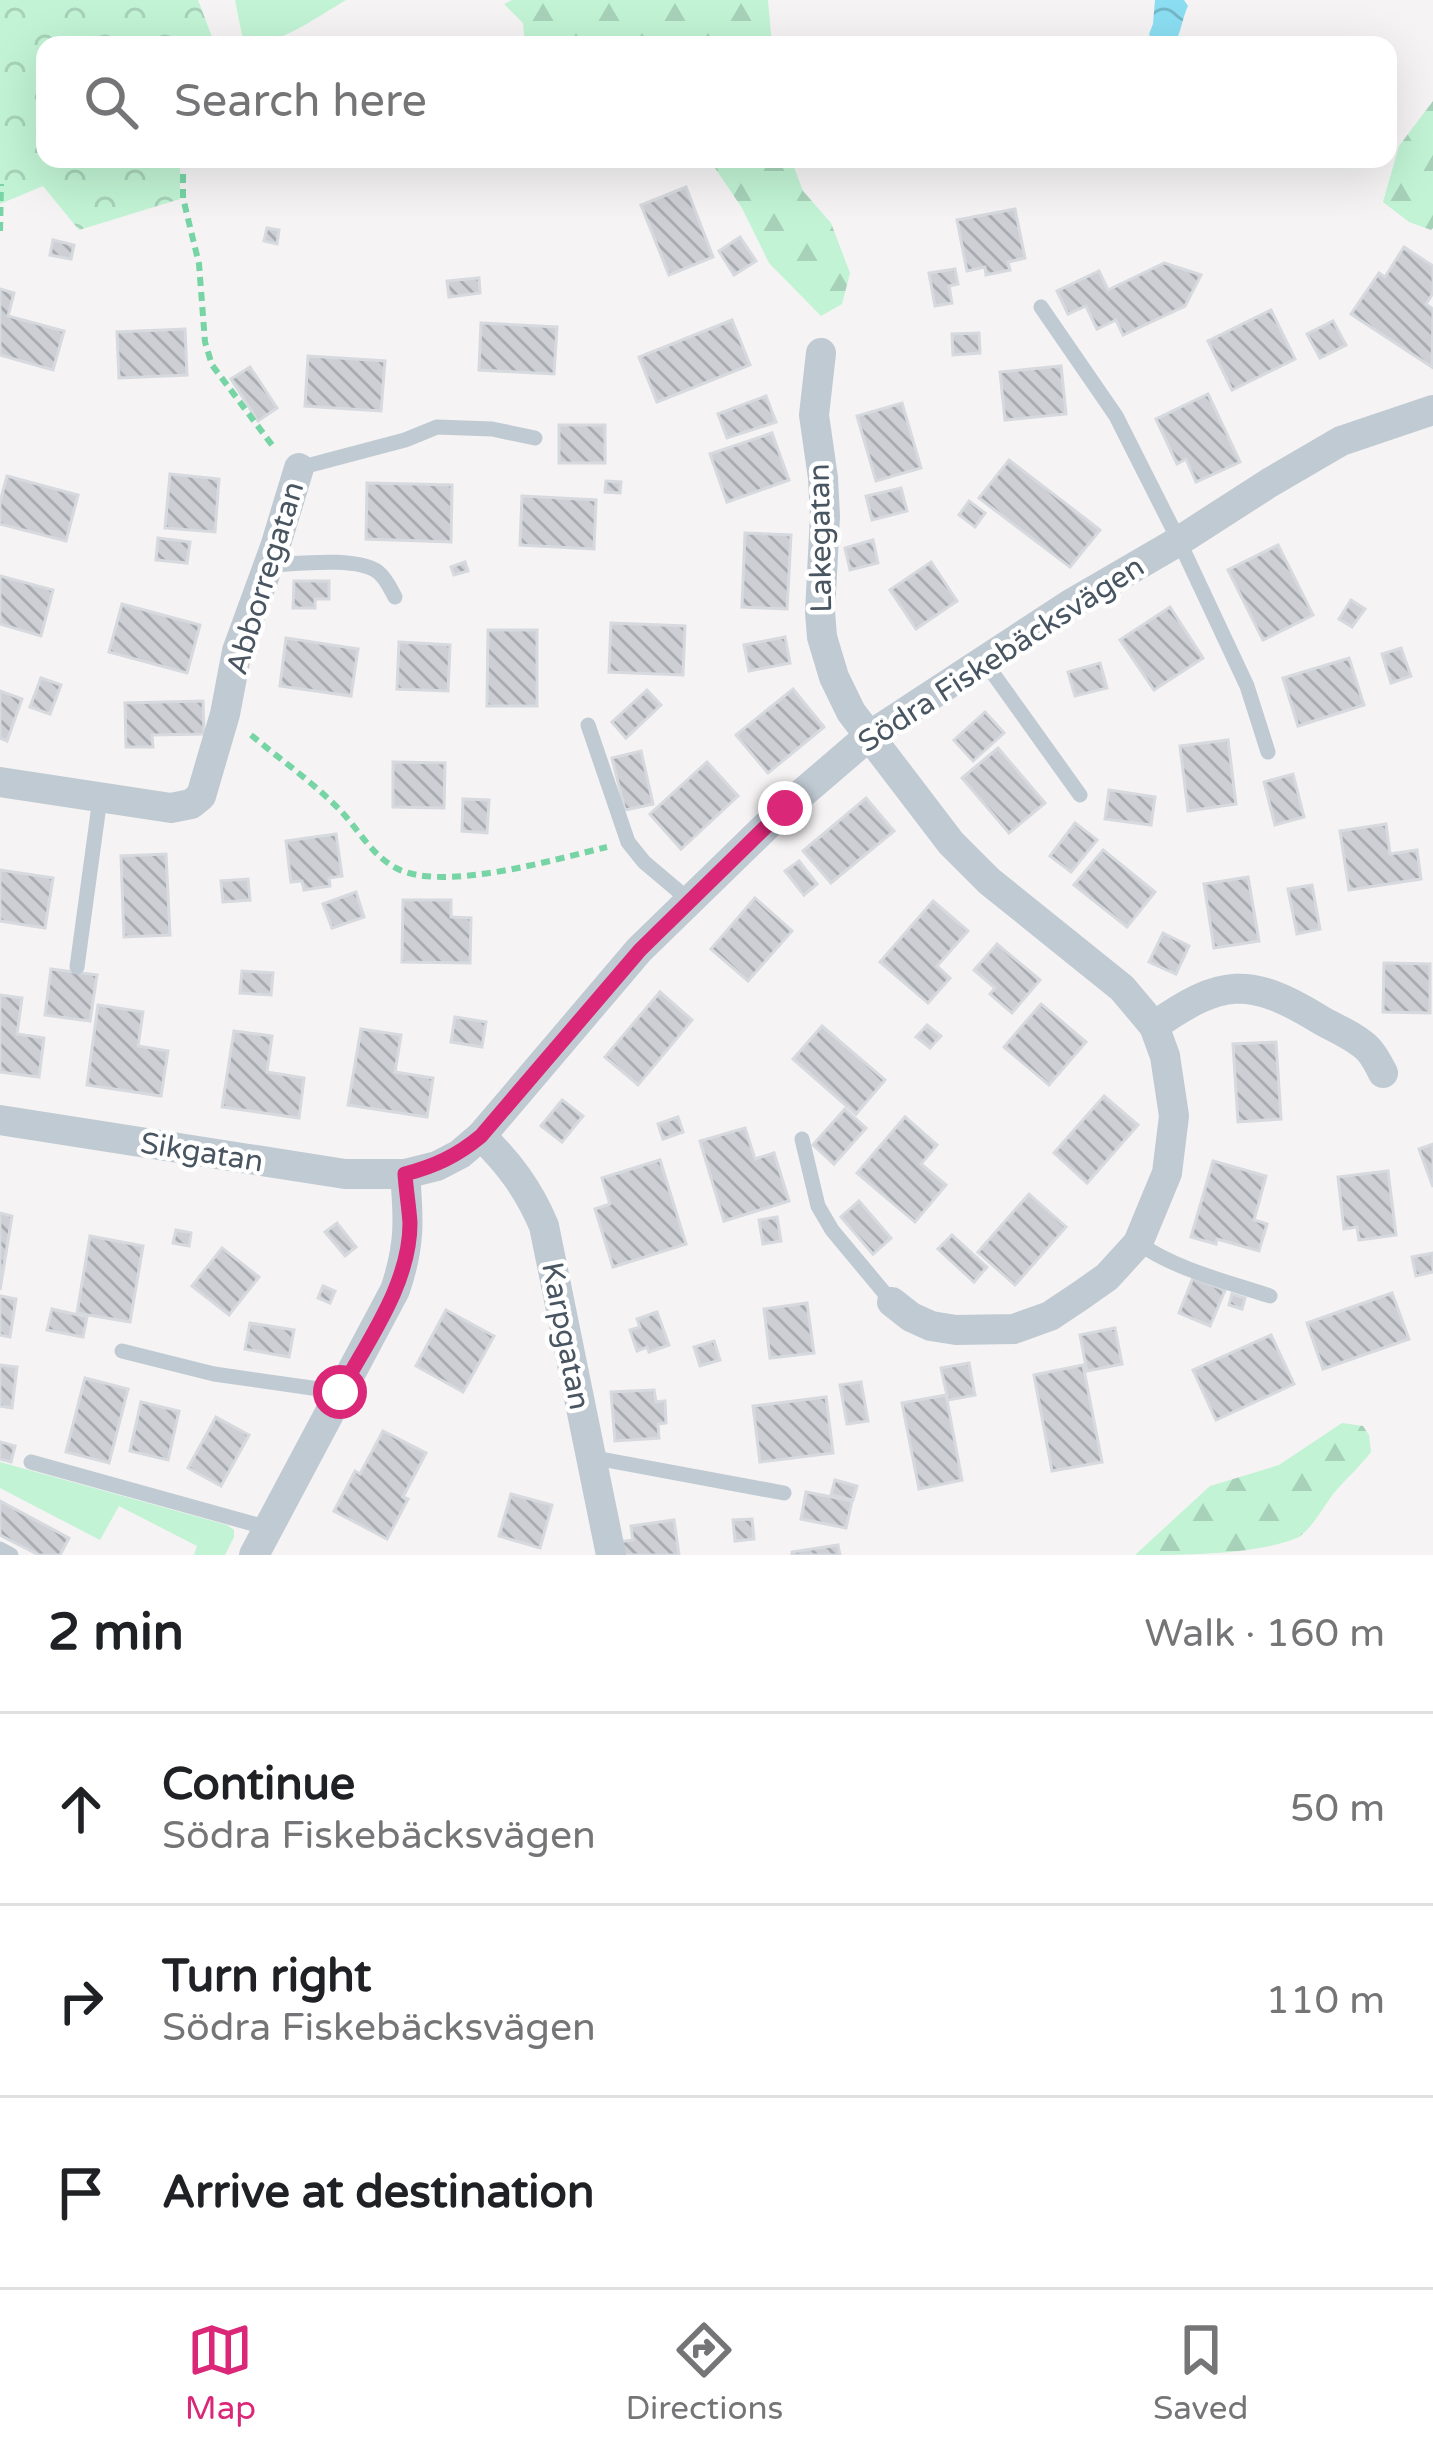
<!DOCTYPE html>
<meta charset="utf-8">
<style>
:root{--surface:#fff;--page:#f6f6f6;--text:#202124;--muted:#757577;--line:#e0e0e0;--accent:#db2777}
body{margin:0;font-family:"Varela Round",sans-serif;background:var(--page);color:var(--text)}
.stop{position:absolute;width:36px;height:36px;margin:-27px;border:9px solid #db2777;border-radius:50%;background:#fff}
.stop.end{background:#db2777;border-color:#fff;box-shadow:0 3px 12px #0008}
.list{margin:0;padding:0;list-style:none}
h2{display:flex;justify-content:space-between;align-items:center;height:156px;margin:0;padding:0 48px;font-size:51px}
h2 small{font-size:39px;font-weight:400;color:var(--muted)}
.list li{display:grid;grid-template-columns:78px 1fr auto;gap:36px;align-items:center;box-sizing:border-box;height:192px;padding:0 48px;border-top:3px solid var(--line)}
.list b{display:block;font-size:45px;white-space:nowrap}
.list p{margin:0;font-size:39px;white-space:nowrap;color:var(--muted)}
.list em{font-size:39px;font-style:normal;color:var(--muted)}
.icon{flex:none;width:66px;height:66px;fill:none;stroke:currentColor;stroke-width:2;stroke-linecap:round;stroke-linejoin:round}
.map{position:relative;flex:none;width:1433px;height:1555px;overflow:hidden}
.search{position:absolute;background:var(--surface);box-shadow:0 12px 48px #0002;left:36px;right:36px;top:36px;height:132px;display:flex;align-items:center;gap:30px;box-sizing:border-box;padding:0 42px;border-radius:24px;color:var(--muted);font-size:45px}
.sheet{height:732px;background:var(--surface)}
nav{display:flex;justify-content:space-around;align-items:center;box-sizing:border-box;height:168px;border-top:3px solid var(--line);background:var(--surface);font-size:33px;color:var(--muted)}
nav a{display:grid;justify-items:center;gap:6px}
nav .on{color:var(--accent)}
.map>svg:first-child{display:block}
.green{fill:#c1f3d4}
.forest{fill:url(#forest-firs)}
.park{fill:url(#park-crowns)}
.water{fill:url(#water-waves)}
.building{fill:url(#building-back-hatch);stroke:#d6d9de;stroke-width:3}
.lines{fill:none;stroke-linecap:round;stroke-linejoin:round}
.path{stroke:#76d4a5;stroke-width:6;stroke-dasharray:9 6;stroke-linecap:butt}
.lane{stroke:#c0cad3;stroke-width:15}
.street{stroke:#c0cad3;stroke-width:30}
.route{stroke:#db2777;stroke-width:15}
.labels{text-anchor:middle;stroke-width:9;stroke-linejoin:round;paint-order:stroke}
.street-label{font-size:30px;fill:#495662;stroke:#fff}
</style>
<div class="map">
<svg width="1433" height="1555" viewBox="0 0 1433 1555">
<defs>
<pattern id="forest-firs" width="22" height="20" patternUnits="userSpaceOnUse" patternTransform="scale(3)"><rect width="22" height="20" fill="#c1f3d4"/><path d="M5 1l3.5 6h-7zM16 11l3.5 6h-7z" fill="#a7d2b9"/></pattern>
<pattern id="park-crowns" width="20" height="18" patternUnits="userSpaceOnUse" patternTransform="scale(3)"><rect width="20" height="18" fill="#c1f3d4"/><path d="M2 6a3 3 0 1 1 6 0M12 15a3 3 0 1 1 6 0" fill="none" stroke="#a7d2b9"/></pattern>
<pattern id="water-waves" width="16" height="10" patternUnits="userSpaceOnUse" patternTransform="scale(3)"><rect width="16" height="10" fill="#8bdef2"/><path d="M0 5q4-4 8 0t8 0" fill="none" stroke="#74b7c7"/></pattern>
<pattern id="building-back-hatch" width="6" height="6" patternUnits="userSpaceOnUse" patternTransform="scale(3)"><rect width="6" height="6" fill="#cdcfd5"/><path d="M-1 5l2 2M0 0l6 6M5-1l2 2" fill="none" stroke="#a8abb0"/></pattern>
</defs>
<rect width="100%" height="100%" fill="#f5f3f3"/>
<g class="green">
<path d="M235,0h111c-31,18 -66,45 -102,45z"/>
<path d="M0,1462l227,63 7,5v7l-9,18h-31l3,-9 -78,-40 -19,34 -100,-52z"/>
</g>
<g class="forest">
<path d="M512,0h256l4,45h-247l-2,-22 -19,-19z"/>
<path d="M1433,101v127l-2,2 -22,-8 -26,-20 16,-56z"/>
<path d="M709,159h82l12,32 28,32 19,50 -8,31 -21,12 -52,-53 -27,-55z"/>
<path d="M1342,1423l21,3 6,9 2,17c-10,13 -20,22 -31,34 -15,16 -23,37 -41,51 -41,18 -115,18 -164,18l75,-69 69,-21z"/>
</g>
<path class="park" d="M0,0h198l17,45h-170v114h135v40l-101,31 -36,-44 -43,18z"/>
<path class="water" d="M1155,0h29l4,6c-6,12 -7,29 -15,39l-20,-4 -4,-7 4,-10z"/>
<g class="building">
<path d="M686,187l27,70 -44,18 -28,-70z"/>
<path d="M1015,209l10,49 -17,4 2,8 -24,5 -1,-8 -18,4 -10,-51z"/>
<path d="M267,228l12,2 -2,14 -13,-3z"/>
<path d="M740,237l16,24 -22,14 -15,-24z"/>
<path d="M53,240l21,5 -3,14 -21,-4z"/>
<path d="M1404,247l29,19v27l-7,11 7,5 -1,58 -81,-53 28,-41 6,4z"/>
<path d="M1164,263l37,12 -16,31 -62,29 -7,-15 -19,9 -11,-23 -18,8 -11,-23 42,-20 9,19z"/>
<path d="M955,269l3,15 -9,2 3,17 -17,3 -6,-33z"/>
<path d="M479,278l1,15 -31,4 -2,-16z"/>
<path d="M0,289l14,4 -6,23 56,15 -11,39 -53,-15z"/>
<path d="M1271,310l24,49 -63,31 -24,-49z"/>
<path d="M732,320l18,45 -93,37 -18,-45z"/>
<path d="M1333,321l13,24 -26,13 -13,-24z"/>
<path d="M481,323l76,4 -3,47 -75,-4z"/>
<path d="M185,329l2,46 -68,3 -2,-46z"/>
<path d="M979,333l1,20 -27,2 -1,-21z"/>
<path d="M308,356l77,5 -4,50 -76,-5z"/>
<path d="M1061,366l5,48 -61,6 -5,-48z"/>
<path d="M250,367l27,41 -19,13 -27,-42z"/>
<path d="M1208,394l32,68 -44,20 -10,-23 -9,5 -21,-45z"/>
<path d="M766,396l10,26 -49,16 -9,-24z"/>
<path d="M902,403l19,65 -45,13 -19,-65z"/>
<rect x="559" y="425" width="46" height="38"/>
<path d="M772,433l17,47 -62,22 -17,-48z"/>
<path d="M1009,460l91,70 -30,37 -91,-69z"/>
<path d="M170,474l49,5 -4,53 -50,-4z"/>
<path d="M7,476l71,19 -12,46 -66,-17v-22z"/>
<path d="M606,481l15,1 -1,11 -15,-1z"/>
<path d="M367,483l85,2 -1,57 -85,-3z"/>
<path d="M901,488l6,23 -35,9 -6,-24z"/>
<path d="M522,496l74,4 -2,49 -74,-4z"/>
<path d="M969,501l16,12 -10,14 -16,-12z"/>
<path d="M745,533l46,2 -4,74 -45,-2z"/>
<path d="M158,538l32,4 -3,21 -31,-3z"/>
<path d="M873,540l5,23 -28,7 -5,-22z"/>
<path d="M1278,545l35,70 -50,25 -35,-70z"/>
<path d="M465,562l3,9 -14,4 -3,-8z"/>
<path d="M931,562l26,39 -41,28 -26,-39z"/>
<path d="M0,576l53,14 -12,46 -41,-12z"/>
<path d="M294,581h35v18h-14v9h-22z"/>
<path d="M1351,600l14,9 -13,18 -13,-8z"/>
<path d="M122,604l78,21 -13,48 -78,-21z"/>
<path d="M1170,607l33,51 -49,32 -34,-50z"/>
<path d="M611,623l74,3 -2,49 -74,-3z"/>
<path d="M488,630h49v76h-50z"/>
<path d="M785,637l5,26 -41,8 -5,-26z"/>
<path d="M286,638l72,11 -7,47 -71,-10z"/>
<path d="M399,642l51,3 -2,46 -51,-2z"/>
<path d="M1401,648l10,28 -20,7 -9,-29z"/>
<path d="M1349,658l15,47 -66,21 -15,-48z"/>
<path d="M1100,663l7,25 -32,8 -7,-24z"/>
<path d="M41,678l20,7 -11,29 -20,-7z"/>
<path d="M793,689l31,38 -56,46 -32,-38z"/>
<path d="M647,690l14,15 -35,33 -14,-16z"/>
<path d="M0,691l22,8 -15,42 -7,-3z"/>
<path d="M203,701l1,33 -52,1 1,12h-27l-1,-44z"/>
<path d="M985,712l19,21 -31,28 -19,-21z"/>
<path d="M1228,740l8,64 -48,7 -8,-65z"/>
<path d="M998,748l47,55 -36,30 -47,-55z"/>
<path d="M641,751l12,53 -28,6 -13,-52z"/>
<path d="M393,762l52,1 -1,45 -51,-1z"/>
<path d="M707,762l31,34 -57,53 -31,-35z"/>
<path d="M1293,774l11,43 -29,8 -11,-43z"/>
<path d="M1109,790l46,7 -4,28 -46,-6z"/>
<path d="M866,798l28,33 -63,52 -28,-32z"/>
<path d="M463,799l26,1 -2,33 -25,-2z"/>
<path d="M1075,823l22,17 -26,32 -21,-16z"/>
<path d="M1386,824l4,30 27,-4 4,29 -72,11 -9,-59z"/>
<path d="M336,834l6,42 -13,2 1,8 -26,4 -2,-9 -11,1 -5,-41z"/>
<path d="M1103,850l52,42 -28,35 -53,-42z"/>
<path d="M166,854l4,81 -46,2 -3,-81z"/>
<path d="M799,861l18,23 -13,11 -19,-24z"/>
<path d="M0,870l53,8 -8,50 -45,-7z"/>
<path d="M1248,877l11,64 -45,7 -10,-64z"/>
<path d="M248,879l2,21 -27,2 -2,-21z"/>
<path d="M1312,885l8,44 -23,5 -9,-45z"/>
<path d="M356,892l8,25 -32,11 -9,-24z"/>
<path d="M755,898l37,33 -44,50 -37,-32z"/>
<path d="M403,900h48v17l20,1 -1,45 -68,-1z"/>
<path d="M933,901l35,30 -31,35 13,12 -22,25 -48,-41z"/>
<path d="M1163,933l26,13 -13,28 -27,-12z"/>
<path d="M997,944l43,36 -28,33 -22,-19 5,-6 -21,-18z"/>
<path d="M1384,963l46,1v49l-47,-1z"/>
<path d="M51,969l46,6 -7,46 -45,-6z"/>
<path d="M242,971l31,2 -2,22 -31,-2z"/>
<path d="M660,992l32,28 -54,65 -33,-28z"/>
<path d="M0,995l22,3 -5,36 27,4 -5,39 -39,-5z"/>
<path d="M1041,1004l45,38 -37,43 -45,-38z"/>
<path d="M98,1005l45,7 -5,34 30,5 -7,45 -74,-11z"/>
<path d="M455,1017l31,5 -4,25 -31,-5z"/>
<path d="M927,1025l14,11 -11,12 -14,-11z"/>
<path d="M822,1026l63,54 -29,34 -63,-55z"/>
<path d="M361,1029l40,6 -6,37 38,6 -6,39 -79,-12z"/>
<path d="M234,1031l38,5 -5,36 37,6 -5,40 -77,-11z"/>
<path d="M1276,1042l5,77 -43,3 -5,-78z"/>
<path d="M1104,1096l34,29 -51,58 -33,-30z"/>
<path d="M562,1100l21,16 -21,26 -21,-16z"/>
<path d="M845,1109l21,19 -32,36 -21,-19z"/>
<path d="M678,1117l5,15 -20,7 -5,-15z"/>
<path d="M905,1117l32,28 -16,19 25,21 -31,37 -58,-49z"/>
<path d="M745,1128l10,31 19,-6 15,48 -65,20 -24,-80z"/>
<path d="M1433,1144v43l-14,-38z"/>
<path d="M660,1160l26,84 -73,23 -18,-58 15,-5 -8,-26z"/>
<path d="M1213,1161l53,15 -12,44 13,4 -8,27 -42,-12 -1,5 -25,-7z"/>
<path d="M1388,1171l8,64 -37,5 -2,-13 -13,2 -6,-52z"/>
<path d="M1029,1194l37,33 -51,58 -37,-33z"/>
<path d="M859,1201l32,37 -18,16 -32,-37z"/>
<path d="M0,1213l12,3 -12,74z"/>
<path d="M777,1217l4,24 -18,3 -4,-24z"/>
<path d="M337,1223l19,24 -11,9 -20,-24z"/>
<path d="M176,1230l15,3 -2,13 -16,-3z"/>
<path d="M952,1235l35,32 -13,15 -36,-33z"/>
<path d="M90,1236l53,10 -13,76 -53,-9z"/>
<path d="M222,1248l37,29 -30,38 -37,-29z"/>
<path d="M1433,1253v19l-17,4 -4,-19z"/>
<path d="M1193,1278l32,12 -15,36 -31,-13z"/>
<path d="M323,1286l12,5 -5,12 -12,-5z"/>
<path d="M1392,1293l17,46 -86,30 -16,-46z"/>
<path d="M1232,1294l13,4 -3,11 -13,-4z"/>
<path d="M0,1296l16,3 -6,38 -10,-2z"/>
<path d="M807,1303l7,50 -44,5 -6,-49z"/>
<path d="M52,1309l35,8 -4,20 -36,-7z"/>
<path d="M446,1310l48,26 -31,56 -47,-26z"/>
<path d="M657,1312l12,33 -20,7 -2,-5 -10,4 -7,-21 10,-3 -3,-8z"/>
<path d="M250,1323l44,7 -5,27 -44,-8z"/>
<path d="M1115,1328l7,36 -35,7 -7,-36z"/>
<path d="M1271,1335l23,49 -78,36 -23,-50z"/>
<path d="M714,1341l6,19 -20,6 -6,-19z"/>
<path d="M969,1363l6,32 -27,5 -7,-32z"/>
<path d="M0,1365l17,2 -5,41 -12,-2z"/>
<path d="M1083,1365l19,97 -50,9 -18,-96z"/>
<path d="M85,1378l43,11 -19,74 -43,-11z"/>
<path d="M861,1382l7,39 -21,3 -7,-39z"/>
<path d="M654,1390l2,12 9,-1 1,22 -8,1 1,14 -44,3 -4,-49z"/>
<path d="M946,1395l16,85 -43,9 -17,-86z"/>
<path d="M826,1397l7,56 -73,9 -7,-56z"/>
<path d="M141,1402l38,9 -11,49 -38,-9z"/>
<path d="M216,1417l33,18 -28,51 -33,-18z"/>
<path d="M383,1431l43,22 -23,44 5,2 -21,40 -53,-28 21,-40 5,3z"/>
<path d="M0,1442l15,4 -4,16 -11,-3z"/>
<path d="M835,1480l22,6 -4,14 -22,-5z"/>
<path d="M806,1492l46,9 -6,27 -45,-9z"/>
<path d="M511,1494l41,11 -12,43 -41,-12z"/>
<path d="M0,1501l69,37 -9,17h-21l-39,-20z"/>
<path d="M752,1519l2,20 -19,2 -2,-21z"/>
<path d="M674,1520l5,35h-58l-2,-13 14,-2 -2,-14z"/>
<path d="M838,1545l2,10h-48v-3z"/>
</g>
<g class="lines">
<g class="path">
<path d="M183,159v39l16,66 6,78 7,23 63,84"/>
<path d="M0,231l1,-47"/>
<path d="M251,735c29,24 60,46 87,73 19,19 33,47 58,60 46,25 160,-9 211,-21"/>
</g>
<g class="lane">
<path d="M1041,307l75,109 63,125 68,145 21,66"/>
<path d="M299,468l106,-28 32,-13 55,2 43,9"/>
<path d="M269,565c27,-1 88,-9 109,7 8,6 12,16 17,25"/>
<path d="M984,661l96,134"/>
<path d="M588,725l40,117 16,20 45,38"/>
<path d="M77,967l23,-169"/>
<path d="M802,1139l16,67 14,24 60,72"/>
<path d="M1138,1243c39,27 87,38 132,53"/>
<path d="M122,1351l92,23 126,18"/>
<path d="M590,1457l194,36"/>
<path d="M31,1462l237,66"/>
<path d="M0,1549l11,6"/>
</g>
<g class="street">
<path d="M821,353l-7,62 9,63 2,38 -5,96 2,25 12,40 17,35 100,131 38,38 133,107 32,38 11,30 9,60 -7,57 -29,70 -31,34 -27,19 -30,20 -36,13 -58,1 -25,-4 -20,-9 -19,-15"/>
<path d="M0,782l171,26 20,-4 10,-8 24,-82 12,-63 38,-104 24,-79"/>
<path d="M1154,1026c67,-47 95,-50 165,-7 15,9 36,17 49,30 6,6 11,16 15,24"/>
<path d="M0,1120l345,54h60l32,-8 23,-12 21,-18 158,-186 146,-142 84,-72 200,-131 110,-64 90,-58 72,-42 92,-31"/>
<path d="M481,1136c28,27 48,54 63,90l67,329"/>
<path d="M254,1555l141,-265c15,-44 14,-70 10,-116"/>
</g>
</g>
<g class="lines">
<path class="route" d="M340,1392c28,-52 70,-108 70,-169 -1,-16 -4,-33 -5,-49 30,-8 52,-18 76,-38l159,-186 145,-142"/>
</g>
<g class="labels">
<g class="street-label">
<text transform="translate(820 538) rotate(-91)" y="10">Lakegatan</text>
<text transform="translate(265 578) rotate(-73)" y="10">Abborregatan</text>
<text transform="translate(1001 654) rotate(-33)" y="10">Södra Fiskebäcksvägen</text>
<text transform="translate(202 1152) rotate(9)" y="10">Sikgatan</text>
<text transform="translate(566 1336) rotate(79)" y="10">Karpgatan</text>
</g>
</g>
</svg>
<div class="stop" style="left:340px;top:1392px"></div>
<div class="stop end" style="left:785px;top:808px"></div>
<div class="search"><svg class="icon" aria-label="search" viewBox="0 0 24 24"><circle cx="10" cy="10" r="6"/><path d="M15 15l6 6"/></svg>Search here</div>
</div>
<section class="sheet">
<h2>2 min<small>Walk · 160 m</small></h2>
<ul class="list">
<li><svg class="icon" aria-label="ahead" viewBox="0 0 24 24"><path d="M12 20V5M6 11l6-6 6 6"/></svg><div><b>Continue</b><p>Södra Fiskebäcksvägen</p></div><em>50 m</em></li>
<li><svg class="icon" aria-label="right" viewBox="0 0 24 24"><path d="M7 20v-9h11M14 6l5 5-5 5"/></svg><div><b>Turn right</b><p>Södra Fiskebäcksvägen</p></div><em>110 m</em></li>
<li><svg class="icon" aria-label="arrive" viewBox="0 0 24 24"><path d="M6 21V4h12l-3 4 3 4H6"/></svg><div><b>Arrive at destination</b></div></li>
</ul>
</section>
<nav>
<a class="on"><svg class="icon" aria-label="map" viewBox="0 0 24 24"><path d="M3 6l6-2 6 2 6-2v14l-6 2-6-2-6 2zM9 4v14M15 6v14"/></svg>Map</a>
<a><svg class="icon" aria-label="directions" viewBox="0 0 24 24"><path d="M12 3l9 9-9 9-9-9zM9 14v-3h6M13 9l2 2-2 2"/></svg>Directions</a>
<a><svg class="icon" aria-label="saved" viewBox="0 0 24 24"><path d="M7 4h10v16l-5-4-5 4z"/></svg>Saved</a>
</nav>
